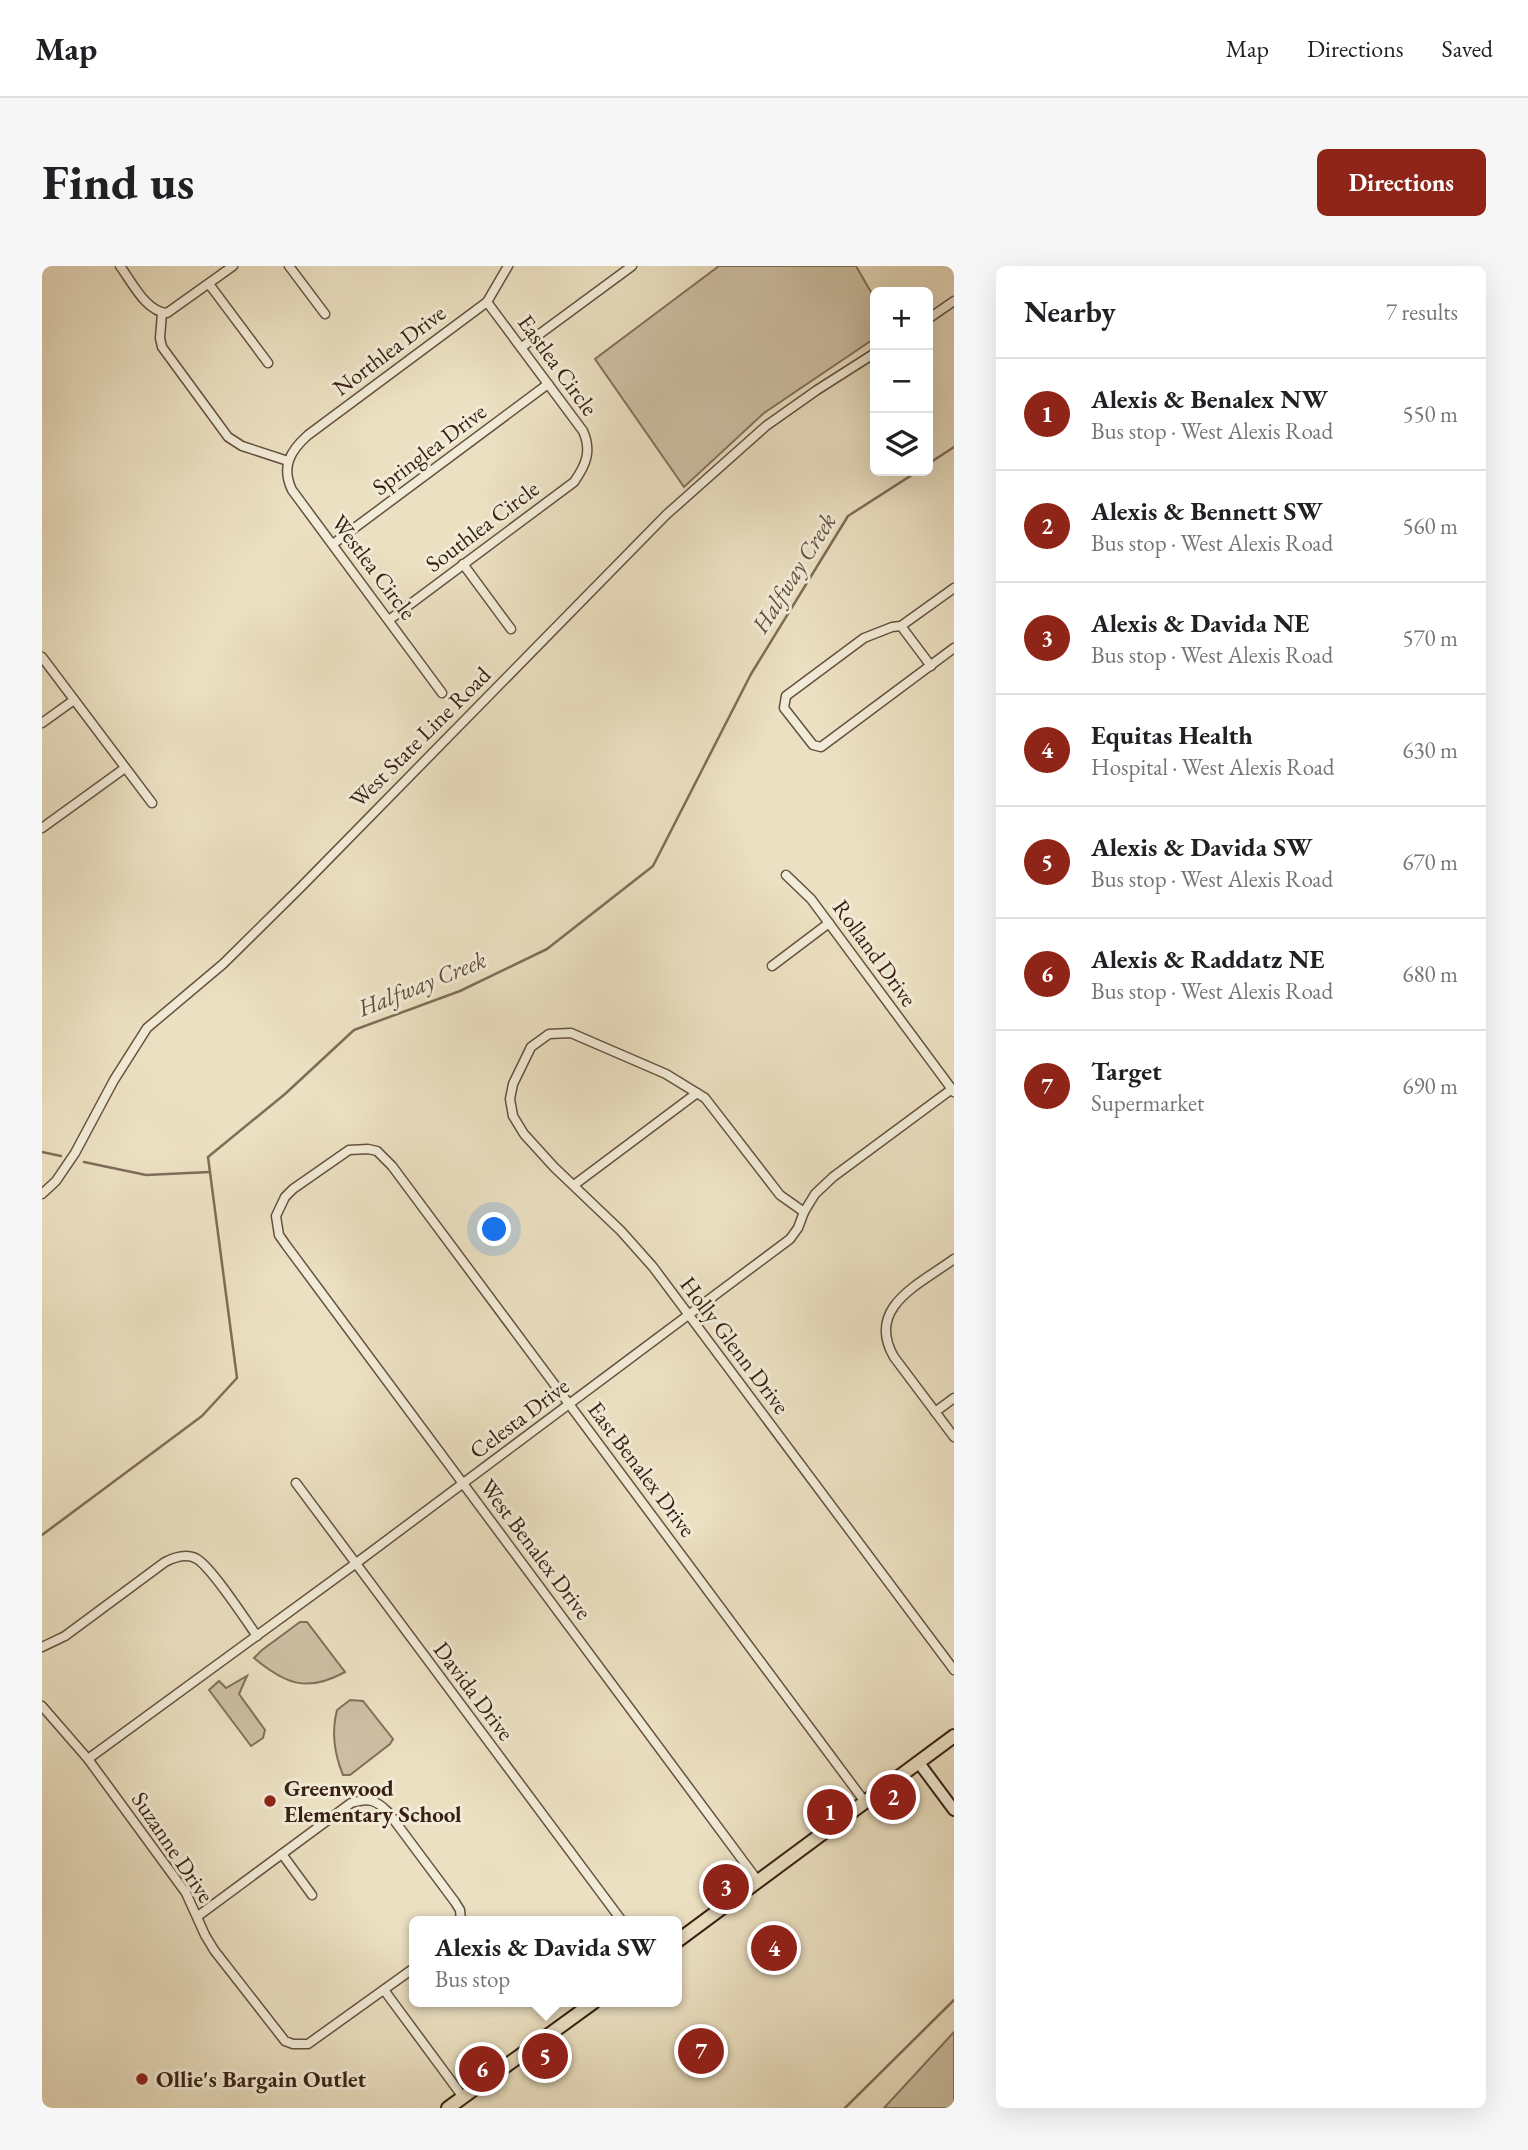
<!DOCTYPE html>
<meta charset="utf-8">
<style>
:root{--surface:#fff;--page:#f6f6f6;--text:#202124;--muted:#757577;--line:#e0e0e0;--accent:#8f2418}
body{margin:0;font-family:"EB Garamond",serif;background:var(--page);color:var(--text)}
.controls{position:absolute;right:21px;top:21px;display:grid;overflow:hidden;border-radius:10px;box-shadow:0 7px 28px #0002}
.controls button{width:63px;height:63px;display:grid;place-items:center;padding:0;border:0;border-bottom:2px solid var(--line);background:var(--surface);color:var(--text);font:35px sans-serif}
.you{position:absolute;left:453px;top:964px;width:24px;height:24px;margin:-18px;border:5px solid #fff;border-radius:50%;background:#1a73e8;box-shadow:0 0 0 10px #1a73e833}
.badge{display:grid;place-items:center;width:46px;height:46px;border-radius:50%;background:var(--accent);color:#fff;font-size:23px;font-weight:700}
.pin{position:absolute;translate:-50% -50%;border:4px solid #fff;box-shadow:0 2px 7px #0006}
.popup{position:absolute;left:367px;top:1650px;width:273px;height:91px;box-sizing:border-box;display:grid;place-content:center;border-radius:10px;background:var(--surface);filter:drop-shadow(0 2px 5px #0005);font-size:23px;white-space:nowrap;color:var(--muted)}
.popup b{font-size:26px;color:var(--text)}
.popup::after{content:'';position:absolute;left:50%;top:100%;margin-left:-14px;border:14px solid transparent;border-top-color:var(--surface)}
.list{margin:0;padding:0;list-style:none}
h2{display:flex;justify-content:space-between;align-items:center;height:91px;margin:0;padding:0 28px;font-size:30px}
h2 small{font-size:23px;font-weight:400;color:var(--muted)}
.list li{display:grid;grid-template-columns:46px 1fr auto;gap:21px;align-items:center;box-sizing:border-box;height:112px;padding:0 28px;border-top:2px solid var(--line)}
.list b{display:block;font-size:26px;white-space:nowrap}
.list p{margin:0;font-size:23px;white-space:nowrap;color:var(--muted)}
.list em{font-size:23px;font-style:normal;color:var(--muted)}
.icon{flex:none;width:38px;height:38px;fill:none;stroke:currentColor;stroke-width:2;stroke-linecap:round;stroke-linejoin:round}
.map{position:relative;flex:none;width:912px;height:1842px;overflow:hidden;border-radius:10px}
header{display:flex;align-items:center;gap:42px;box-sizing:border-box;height:98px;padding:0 35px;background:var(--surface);border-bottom:2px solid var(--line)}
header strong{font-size:33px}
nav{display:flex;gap:38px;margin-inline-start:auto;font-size:24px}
.intro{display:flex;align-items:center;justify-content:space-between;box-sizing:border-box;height:168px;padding:0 42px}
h1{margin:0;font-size:49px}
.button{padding:18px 32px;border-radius:10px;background:var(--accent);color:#fff;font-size:24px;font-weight:700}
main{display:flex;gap:42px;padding:0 42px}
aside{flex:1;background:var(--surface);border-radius:10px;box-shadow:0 7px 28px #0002}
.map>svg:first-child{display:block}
.green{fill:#cdc0a4;stroke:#82705c;stroke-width:2}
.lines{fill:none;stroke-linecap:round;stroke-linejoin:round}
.stream{stroke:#7f6d58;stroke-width:2.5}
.street-casing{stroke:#65513f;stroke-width:11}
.secondary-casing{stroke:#382114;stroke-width:14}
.primary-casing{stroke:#382114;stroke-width:16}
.street{stroke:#f2ebd7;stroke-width:8}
.secondary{stroke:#f2ebd7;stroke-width:10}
.primary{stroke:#ebe0c1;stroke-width:12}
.poi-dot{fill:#8f2418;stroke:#f2ebd7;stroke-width:2.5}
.labels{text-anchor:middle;stroke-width:6;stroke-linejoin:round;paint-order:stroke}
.street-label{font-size:23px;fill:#382114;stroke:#f2ebd7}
.poi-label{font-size:23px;font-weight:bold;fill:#382114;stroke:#f2ebd7;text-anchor:start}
.water-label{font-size:24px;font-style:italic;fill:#614d3c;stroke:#f2ebd7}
</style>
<header>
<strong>Map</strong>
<nav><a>Map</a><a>Directions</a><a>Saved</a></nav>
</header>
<div class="intro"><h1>Find us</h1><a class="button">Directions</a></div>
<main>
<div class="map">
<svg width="912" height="1842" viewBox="0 0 912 1842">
<rect width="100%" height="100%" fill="#ebe0c1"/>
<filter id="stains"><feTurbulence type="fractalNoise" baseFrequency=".00286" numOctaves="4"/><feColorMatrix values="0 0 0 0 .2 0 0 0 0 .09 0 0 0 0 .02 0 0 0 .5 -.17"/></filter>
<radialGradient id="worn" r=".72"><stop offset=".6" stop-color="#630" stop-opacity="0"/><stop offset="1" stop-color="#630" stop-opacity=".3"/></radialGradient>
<g class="green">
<path d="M677,0h137l19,33v39l-111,75 -80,74 -89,-128z"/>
<path d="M258,1356h7l38,50c-38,21 -60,12 -91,-14l8,-8z"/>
<path d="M205,1410l-8,18 26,36 -2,8 -12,8 -42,-56 10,-9 7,7z"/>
<path d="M308,1434l13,1 30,38 -3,5 -40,31h-7c-9,-22 -12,-42 -6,-65z"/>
<path d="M912,1766v76h-70z"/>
</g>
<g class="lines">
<g class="stream">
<path d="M886,198l26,-17"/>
<path d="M0,886l19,4"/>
<path d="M42,896l62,13 64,-3"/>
<path d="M0,1269l160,-119 35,-38 -29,-221 77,-63 69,-64 106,-39 87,-42 106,-83 98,-192 97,-158 70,-45"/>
<path d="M803,1842l109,-108"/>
</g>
<defs>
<g id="street">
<path d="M78,0c12,16 26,46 47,47l66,-47"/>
<path d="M247,0l36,48"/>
<path d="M167,18l59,79"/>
<path d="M120,47l-2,25 2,9 66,90 14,9 46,15"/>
<path d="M886,53l26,-18"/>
<path d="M480,81l110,-81"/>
<path d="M291,278l215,-160"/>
<path d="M421,298l48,65"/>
<path d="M912,322l-53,38 -9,1 -28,11 -78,58 -2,12 29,37 8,2 133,-99"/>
<path d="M347,354l185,-138c12,-17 18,-31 9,-51l-96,-129"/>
<path d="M859,360l30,40"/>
<path d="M0,391l110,146"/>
<path d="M400,427l-150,-203c-11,-23 -2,-39 16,-55l179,-133 21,-36"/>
<path d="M0,457l32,-23"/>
<path d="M0,562l83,-60"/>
<path d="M744,609l25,24 143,193"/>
<path d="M730,700l57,-43"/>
<path d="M532,919l123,-92"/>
<path d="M0,928l14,-13 19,-28 39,-73 33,-52 76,-64 78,-77 365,-372 100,-89 51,-36 58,-37"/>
<path d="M762,946l-24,-17 -75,-97 -39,-24 -95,-41 -22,1 -18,13 -18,37 -3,15 3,17 11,18 30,33 67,64 32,36 301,403"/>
<path d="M912,993c-34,25 -89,48 -60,98l60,80"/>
<path d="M893,1146l19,-14"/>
<path d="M254,1217l326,438"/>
<path d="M0,1381l23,-11 100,-74c10,-5 22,-9 32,-3 15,9 48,60 60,77"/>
<path d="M0,1440l46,53 98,134 19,42 9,15 71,91 8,3h15l106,-76"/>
<path d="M46,1493l267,-195 435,-325 8,-11 6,-16 11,-18 18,-17 119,-88"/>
<path d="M240,1588l30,41"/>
<path d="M716,1615l-472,-636 -7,-10 -3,-19 9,-19 8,-8 56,-39 19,-1 9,2 15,15 473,636"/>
<path d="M156,1650l153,-113c17,-5 24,-4 37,9l67,90 5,8 1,11"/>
<path d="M342,1724l79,107"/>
</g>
<path id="secondary" d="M877,1497l35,47"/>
<g id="primary">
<path d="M634,1676l278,-206"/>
<path d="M406,1842l146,-106"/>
</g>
</defs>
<use href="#street" class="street-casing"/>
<use href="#secondary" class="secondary-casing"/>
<use href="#primary" class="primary-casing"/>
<use href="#street" class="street"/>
<use href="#secondary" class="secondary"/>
<use href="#primary" class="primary"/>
</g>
<g class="poi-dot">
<circle cx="228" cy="1535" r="7"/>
<circle cx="100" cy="1813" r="7"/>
</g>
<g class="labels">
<g class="street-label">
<text transform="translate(347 84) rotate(-37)" y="8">Northlea Drive</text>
<text transform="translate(516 99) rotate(54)" y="8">Eastlea Circle</text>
<text transform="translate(387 183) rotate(-37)" y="8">Springlea Drive</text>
<text transform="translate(440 260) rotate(-37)" y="8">Southlea Circle</text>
<text transform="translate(332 301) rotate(53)" y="8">Westlea Circle</text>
<text transform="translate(378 471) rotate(-45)" y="8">West State Line Road</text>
<text transform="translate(833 687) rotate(54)" y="8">Rolland Drive</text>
<text transform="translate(693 1079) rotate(53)" y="8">Holly Glenn Drive</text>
<text transform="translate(477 1152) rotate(-37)" y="8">Celesta Drive</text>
<text transform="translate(600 1203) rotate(53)" y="8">East Benalex Drive</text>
<text transform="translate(494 1283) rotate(53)" y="8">West Benalex Drive</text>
<text transform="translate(432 1425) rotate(53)" y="8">Davida Drive</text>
<text transform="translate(131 1581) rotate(56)" y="8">Suzanne Drive</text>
</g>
<g class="poi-label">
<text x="242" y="1530">Greenwood<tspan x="242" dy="26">Elementary School</tspan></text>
<text x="114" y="1821">Ollie's Bargain Outlet</text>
</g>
<g class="water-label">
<text transform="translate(752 307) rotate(-58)" y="8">Halfway Creek</text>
<text transform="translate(380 718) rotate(-22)" y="8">Halfway Creek</text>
</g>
</g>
<rect width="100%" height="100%" filter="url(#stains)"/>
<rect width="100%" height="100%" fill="url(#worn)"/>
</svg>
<div class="controls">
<button>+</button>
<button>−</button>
<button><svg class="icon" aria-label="layers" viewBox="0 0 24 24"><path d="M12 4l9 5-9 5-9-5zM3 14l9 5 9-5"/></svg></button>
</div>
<div class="you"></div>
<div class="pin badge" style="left:788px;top:1546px">1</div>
<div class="pin badge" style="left:851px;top:1531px">2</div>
<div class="pin badge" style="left:684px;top:1621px">3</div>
<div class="pin badge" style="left:732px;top:1682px">4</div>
<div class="pin badge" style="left:503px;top:1790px">5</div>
<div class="popup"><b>Alexis &amp; Davida SW</b>Bus stop</div>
<div class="pin badge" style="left:440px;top:1803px">6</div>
<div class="pin badge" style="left:659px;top:1785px">7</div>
</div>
<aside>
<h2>Nearby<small>7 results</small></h2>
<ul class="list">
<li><span class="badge">1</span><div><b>Alexis &amp; Benalex NW</b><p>Bus stop · West Alexis Road</p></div><em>550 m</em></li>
<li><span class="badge">2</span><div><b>Alexis &amp; Bennett SW</b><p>Bus stop · West Alexis Road</p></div><em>560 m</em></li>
<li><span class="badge">3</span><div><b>Alexis &amp; Davida NE</b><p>Bus stop · West Alexis Road</p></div><em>570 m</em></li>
<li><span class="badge">4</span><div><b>Equitas Health</b><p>Hospital · West Alexis Road</p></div><em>630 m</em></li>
<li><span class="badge">5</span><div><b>Alexis &amp; Davida SW</b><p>Bus stop · West Alexis Road</p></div><em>670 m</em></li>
<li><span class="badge">6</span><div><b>Alexis &amp; Raddatz NE</b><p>Bus stop · West Alexis Road</p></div><em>680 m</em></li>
<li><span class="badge">7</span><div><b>Target</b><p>Supermarket</p></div><em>690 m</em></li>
</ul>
</aside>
</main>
